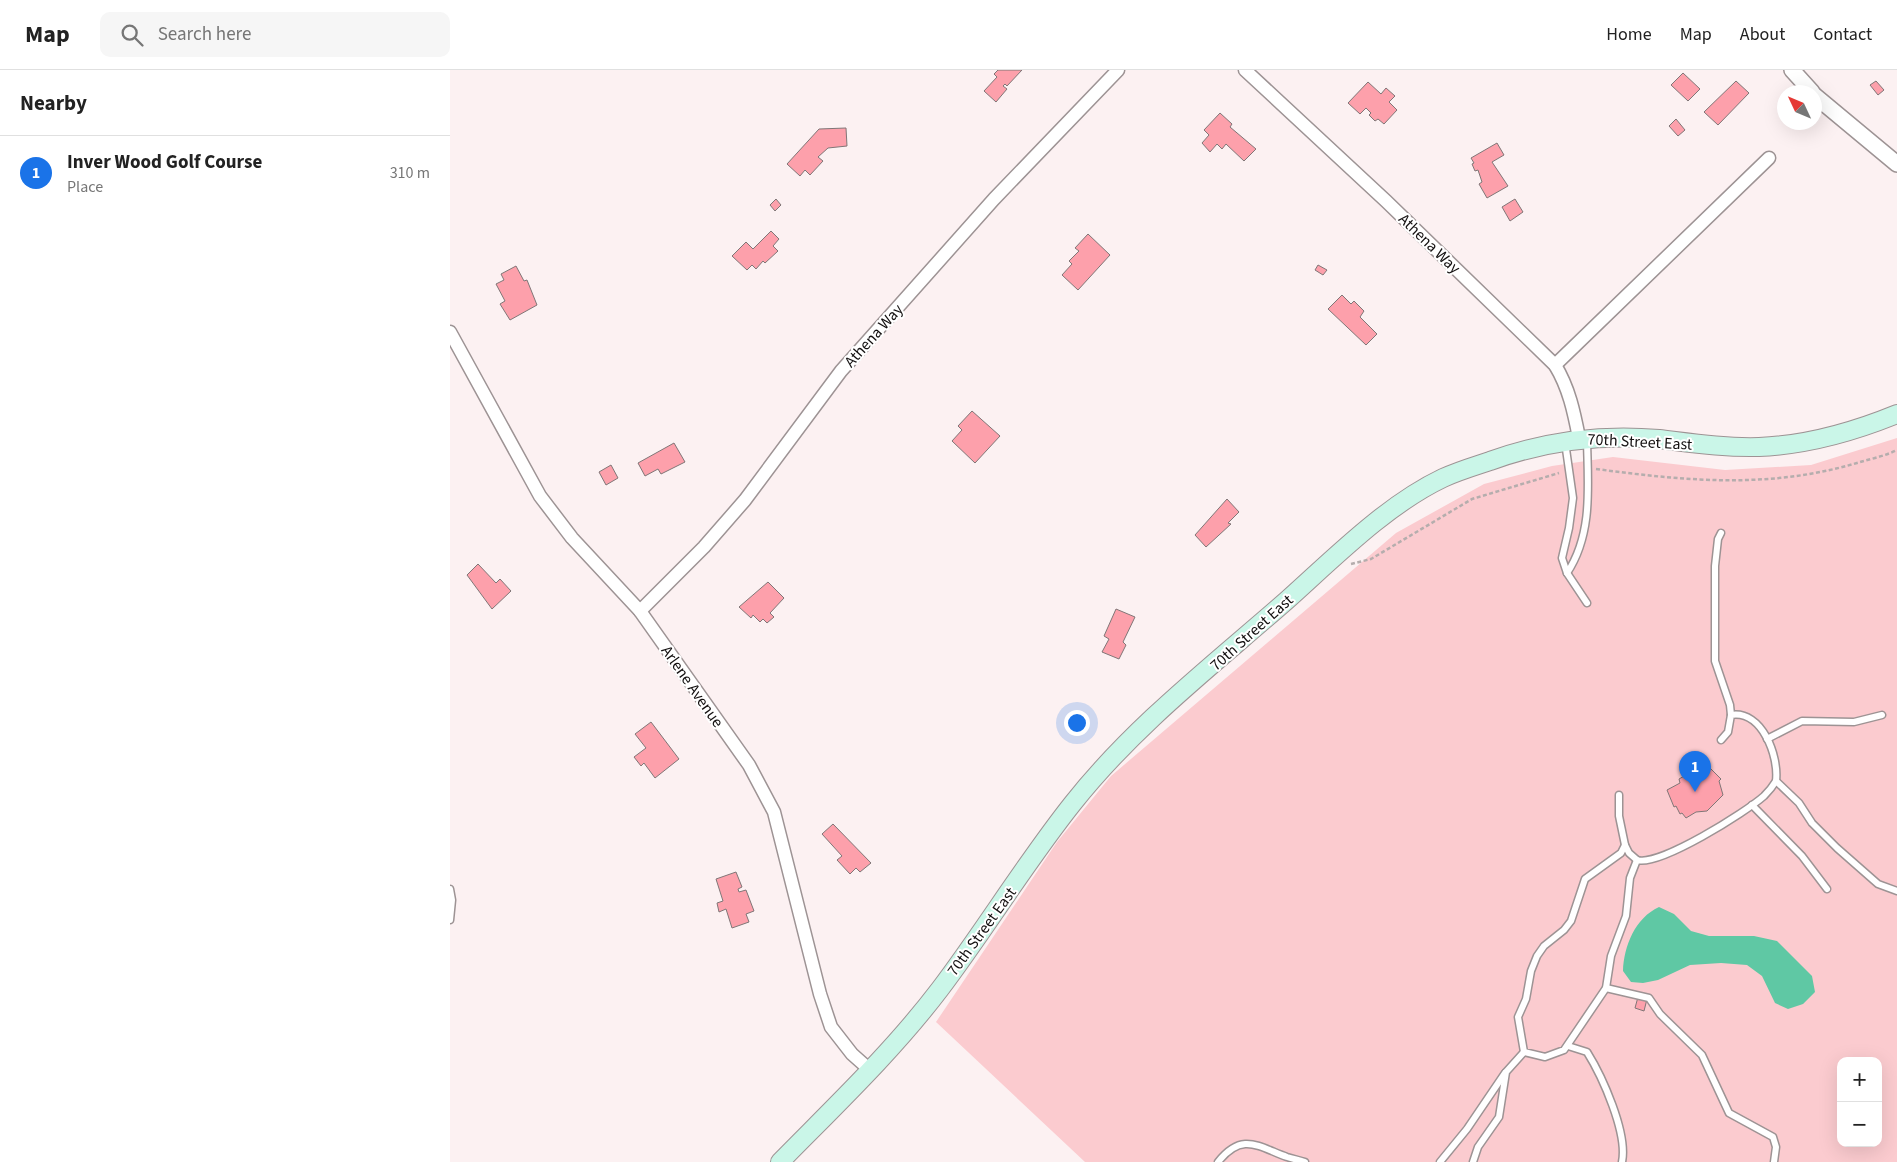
<!DOCTYPE html>
<meta charset="utf-8">
<style>
:root{--surface:#fff;--page:#f6f6f6;--text:#222;--muted:#767676;--line:#e0e0e0;--accent:#1a73e8}
body{margin:0;font-family:"Source Sans 3",sans-serif;background:var(--page);color:var(--text)}
.controls{position:absolute;right:15px;bottom:15px;display:grid;overflow:hidden;border-radius:10px;box-shadow:0 5px 20px #0002}
.controls button{width:45px;height:45px;display:grid;place-items:center;padding:0;border:0;border-bottom:1px solid var(--line);background:var(--surface);color:var(--text);font:25px sans-serif}
.compass{position:absolute;left:1327px;top:15px;width:45px;height:45px;border-radius:50%;background:var(--surface);box-shadow:0 5px 20px #0002;rotate:314deg}
.you{position:absolute;left:626px;top:652px;width:18px;height:18px;margin:-12px;border:4px solid #fff;border-radius:50%;background:#1a73e8;box-shadow:0 0 0 8px #1a73e833}
.badge{display:grid;place-items:center;width:32px;height:32px;border-radius:50%;background:var(--accent);color:#fff;font-size:16px;font-weight:700}
.pin{position:absolute;translate:-50% -41px;filter:drop-shadow(0 1px 2px #0008)}
.pin::after{content:'';position:absolute;top:26px;width:18px;height:15px;background:inherit;clip-path:polygon(0 0,100% 0,50% 100%)}
.list{margin:0;padding:0;list-style:none}
h2{display:flex;justify-content:space-between;align-items:center;height:65px;margin:0;padding:0 20px;font-size:21px}
h2 small{font-size:16px;font-weight:400;color:var(--muted)}
.list li{display:grid;grid-template-columns:32px 1fr auto;gap:15px;align-items:center;box-sizing:border-box;height:75px;padding:0 20px;border-top:1px solid var(--line)}
.list b{display:block;font-size:19px;white-space:nowrap}
.list p{margin:0;font-size:16px;white-space:nowrap;color:var(--muted)}
.list em{font-size:16px;font-style:normal;color:var(--muted)}
.icon{flex:none;width:28px;height:28px;fill:none;stroke:currentColor;stroke-width:2;stroke-linecap:round;stroke-linejoin:round}
.map{position:relative;flex:none;width:1447px;height:1092px;overflow:hidden}
header{display:flex;align-items:center;gap:30px;box-sizing:border-box;height:70px;padding:0 25px;background:var(--surface);border-bottom:1px solid var(--line)}
header strong{font-size:24px}
nav{display:flex;gap:28px;margin-inline-start:auto;font-size:18px}
.search{width:350px;height:45px;background:var(--page);display:flex;align-items:center;gap:12px;box-sizing:border-box;padding:0 18px;border-radius:10px;color:var(--muted);font-size:19px}
main{display:flex}
aside{flex:1;background:var(--surface)}
.map>svg:first-child{display:block}
.green{fill:#fbcbcf;fill-rule:evenodd}
.water{fill:#5fc8a4}
.building{fill:#fda0ab;stroke:#807677}
.lines{fill:none;stroke-linecap:round;stroke-linejoin:round}
.service-casing{stroke:#9d9394;stroke-width:9}
.minor-casing{stroke:#9d9394;stroke-width:15}
.tertiary-casing{stroke:#9d9394;stroke-width:18}
.secondary-casing{stroke:#9d9394;stroke-width:20}
.path{stroke:#b5adad;stroke-width:2.5;stroke-dasharray:4 2.5;stroke-linecap:butt}
.service{stroke:#fff;stroke-width:6}
.minor{stroke:#fff;stroke-width:12}
.tertiary{stroke:#fff;stroke-width:15}
.secondary{stroke:#caf6e8;stroke-width:18}
.labels{text-anchor:middle;stroke-width:4;stroke-linejoin:round;paint-order:stroke}
.street-label{font-size:16px;fill:#131010;stroke:#fff}
</style>
<header>
<strong>Map</strong>
<div class="search"><svg class="icon" aria-label="search" viewBox="0 0 24 24"><circle cx="10" cy="10" r="6"/><path d="M15 15l6 6"/></svg>Search here</div>
<nav><a>Home</a><a>Map</a><a>About</a><a>Contact</a></nav>
</header>
<main>
<aside>
<h2>Nearby<small></small></h2>
<ul class="list">
<li><span class="badge">1</span><div><b>Inver Wood Golf Course</b><p>Place</p></div><em>310 m</em></li>
</ul>
</aside>
<div class="map">
<svg width="1447" height="1092" viewBox="0 0 1447 1092">
<rect width="100%" height="100%" fill="#fcf1f2"/>
<path class="green" d="M1447,368v724h-812l-149,-140 121,-180 54,-66 285,-243 88,-49 68,-18 61,-9 112,13 86,-5zM1391,991h37v82h-37z"/>
<path class="water" d="M1209,837l15,7 17,17 18,5h45l23,5 35,35 3,16 -12,12 -15,5 -13,-6 -13,-27 -15,-11 -26,-2 -31,2 -32,15 -15,3 -12,-1 -8,-11c1,-25 12,-53 36,-64z"/>
<g class="building">
<path d="M548,0h24l-15,16 -2,-2 -2,2 4,3 -11,13 -12,-11 13,-14 -3,-3z"/>
<path d="M1233,3l17,16 -12,12 -17,-16z"/>
<path d="M1286,11l13,12 -31,32 -14,-13z"/>
<path d="M1426,11l8,9 -6,5 -8,-10z"/>
<path d="M918,12l13,12 5,-6 9,8 -6,6 8,8 -13,14 -6,-5 -3,2 -6,-6 2,-2 -5,-5 -6,6 -12,-11z"/>
<path d="M770,43l12,11 -2,3 26,22 -12,12 -18,-17 -4,5 -5,-5 -7,8 -8,-9 7,-8 -5,-5z"/>
<path d="M1226,49l9,11 -7,6 -9,-10z"/>
<path d="M396,58l1,18 -19,2 -10,9 5,4 -13,14 -5,-5 -5,6 -13,-12 32,-35z"/>
<path d="M1047,73l7,12 -12,7 16,24 -21,12 -8,-14 3,-2 -4,-12 -3,1 -3,-7 2,-1 -3,-5z"/>
<path d="M326,129l5,6 -6,6 -5,-6z"/>
<path d="M1065,129l8,13 -13,9 -8,-14z"/>
<path d="M321,161l8,8 -6,7 5,5 -13,12 -2,-2 -7,8 -4,-4 -5,5 -15,-14 14,-14 7,7z"/>
<path d="M638,164l22,21 -32,35 -16,-15 10,-11 -3,-3 10,-10 -4,-3z"/>
<path d="M868,195l9,5 -4,5 -8,-5z"/>
<path d="M66,196l8,15 3,-1 10,25 -27,15 -10,-16 5,-3 -9,-17 8,-4 -3,-6z"/>
<path d="M892,225l9,9 3,-3 10,10 -4,6 17,17 -11,11 -38,-36z"/>
<path d="M522,341l28,25 -25,27 -23,-22 10,-11 -4,-4z"/>
<path d="M224,373l11,19 -24,12 -3,-5 -13,7 -7,-13z"/>
<path d="M161,395l7,13 -12,7 -7,-13z"/>
<path d="M777,429l12,13 -11,11 3,1 -25,23 -11,-12z"/>
<path d="M28,494l18,19 4,-4 11,12 -19,18 -25,-34z"/>
<path d="M318,512l16,16 -14,15 4,4 -7,6 -4,-4 -3,3 -7,-7 -2,3 -12,-11z"/>
<path d="M666,539l19,8 -12,25 3,3 -7,14 -17,-7 7,-13 -5,-3z"/>
<path d="M201,652l28,37 -24,19 -11,-15 -3,3 -7,-9 12,-9 -11,-14z"/>
<path d="M1259,697l12,12 -2,2 4,14 -16,16 -11,1 -10,6 -4,-5 -2,1 -4,-8 -2,1 -7,-17 13,-7 -1,-4 14,-8 3,3z"/>
<path d="M383,754l38,39 -11,9 -4,-4 -6,6 -13,-14 5,-4 -20,-22z"/>
<path d="M286,802l6,15 -4,2 1,3 7,-2 8,21 -8,3 3,8 -17,6 -6,-19 -7,3 -2,-9 6,-2 -7,-22z"/>
<path d="M1188,927l9,2 -3,12 -9,-3z"/>
</g>
<g class="lines">
<defs>
<g id="service">
<path d="M1115,372l8,56 -4,30 -7,30 5,15 20,30"/>
<path d="M1271,463l-3,6 -3,27v95l15,44 1,10"/>
<path d="M1117,503c26,-39 21,-87 20,-132"/>
<path d="M1317,669l35,-18 52,1 28,-7"/>
<path d="M1326,711l23,22 13,20 25,25 41,36 19,7"/>
<path d="M1169,725v21l6,29 -4,8 -36,26 -14,42 -7,9 -20,16 -7,10 -6,15 -5,28 -8,18 6,35 21,5 19,-7 42,-62 5,-32 15,-40 4,-38 7,-18c22,7 109,-48 127,-64 5,-5 9,-10 12,-15 3,-25 -14,-71 -45,-66l-3,17 -7,8"/>
<path d="M1302,735l50,51 25,33"/>
<path d="M1175,775l4,8 8,7"/>
<path d="M0,819l2,11 -2,20"/>
<path d="M1156,918l43,10 11,16 42,41 27,58 44,24 3,10 -2,15"/>
<path d="M1118,976l19,6c15,24 41,81 35,110"/>
<path d="M768,1092c24,-30 39,-16 69,-5 6,2 12,3 18,5"/>
<path d="M990,1092l27,-33 38,-56"/>
<path d="M1023,1092l5,-15 21,-30 7,-45 18,-20"/>
</g>
<g id="minor">
<path d="M795,0l141,131 169,164c14,23 19,47 24,73"/>
<path d="M0,262l90,164 32,42 68,73 109,154 25,47 46,182 11,33 21,27 18,16"/>
<path d="M1105,295l214,-207"/>
<path d="M190,541l64,-64 41,-47 96,-129 153,-172 124,-129"/>
</g>
<g id="tertiary">
<path d="M1342,0l20,22"/>
<path d="M1364,25l83,69"/>
</g>
<path id="secondary" d="M330,1092c55,-56 113,-111 160,-173 46,-61 86,-127 133,-186 61,-77 140,-138 213,-202 47,-42 100,-96 157,-123 15,-7 32,-12 47,-17 55,-20 111,-27 169,-22 33,4 66,9 100,8 48,-2 94,-15 138,-33"/>
</defs>
<use href="#service" class="service-casing"/>
<use href="#minor" class="minor-casing"/>
<use href="#tertiary" class="tertiary-casing"/>
<use href="#secondary" class="secondary-casing"/>
<g class="path">
<path d="M1146,399c90,12 173,20 261,-6 13,-4 28,-7 40,-13"/>
<path d="M901,494l20,-5 101,-60 87,-26"/>
</g>
<use href="#service" class="service"/>
<use href="#minor" class="minor"/>
<use href="#tertiary" class="tertiary"/>
<use href="#secondary" class="secondary"/>
</g>
<g class="labels">
<g class="street-label">
<text transform="translate(980 173) rotate(44)" y="6">Athena Way</text>
<text transform="translate(423 265) rotate(-48)" y="6">Athena Way</text>
<text transform="translate(1190 371) rotate(3)" y="6">70th Street East</text>
<text transform="translate(801 562) rotate(-42)" y="6">70th Street East</text>
<text transform="translate(243 616) rotate(55)" y="6">Arlene Avenue</text>
<text transform="translate(531 861) rotate(-54)" y="6">70th Street East</text>
</g>
</g>
</svg>
<div class="controls">
<button>+</button>
<button>−</button>
</div>
<svg class="compass" viewBox="-18 -18 36 36"><path d="M0-13l5 13h-10z" fill="#e53935"/><path d="M0 13l5-13h-10z" fill="#767676"/></svg>
<div class="you"></div>
<div class="pin badge" style="left:1245px;top:722px">1</div>
</div>
</main>
